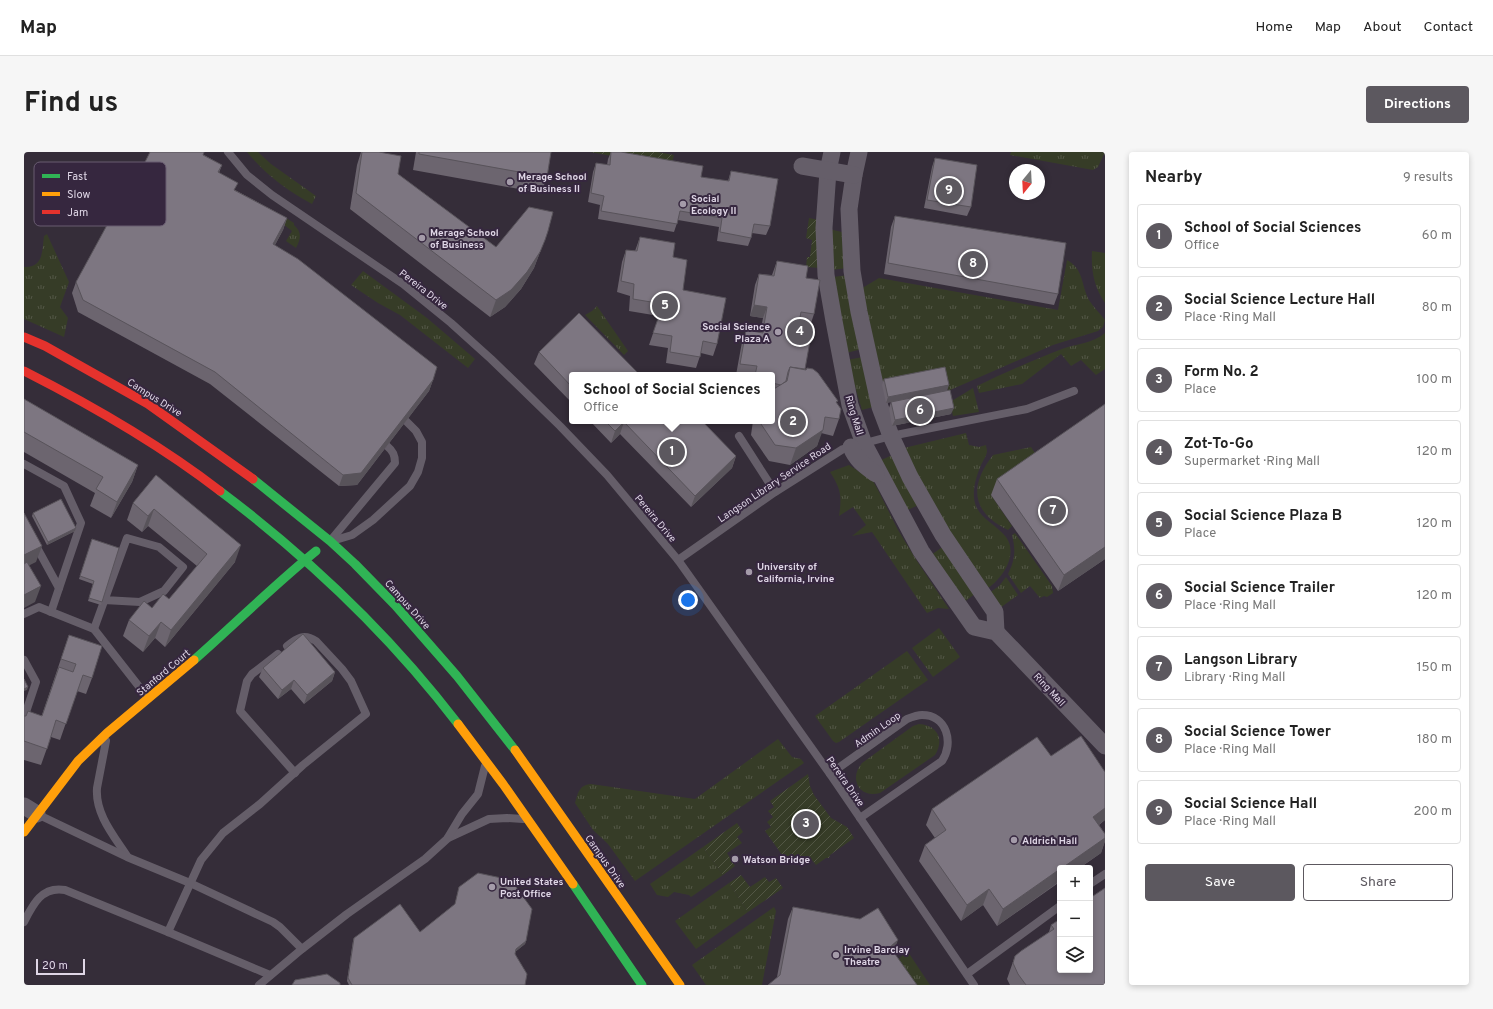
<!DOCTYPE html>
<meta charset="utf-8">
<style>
:root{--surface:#fff;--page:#f6f6f6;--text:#222;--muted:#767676;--line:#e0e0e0;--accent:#5c585f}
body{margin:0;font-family:Overpass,sans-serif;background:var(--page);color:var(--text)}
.controls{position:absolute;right:12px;bottom:12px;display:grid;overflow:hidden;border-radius:4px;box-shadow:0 2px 6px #0003}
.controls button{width:36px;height:36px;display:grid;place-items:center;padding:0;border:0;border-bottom:1px solid var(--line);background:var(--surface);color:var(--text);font:20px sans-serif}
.compass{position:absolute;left:985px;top:12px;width:36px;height:36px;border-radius:50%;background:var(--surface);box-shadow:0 2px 6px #0003;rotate:198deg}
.scale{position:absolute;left:12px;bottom:10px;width:49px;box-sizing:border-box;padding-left:4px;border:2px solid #dfd6e6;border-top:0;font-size:11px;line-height:14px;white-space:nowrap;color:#dfd6e6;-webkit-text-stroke:3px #36273f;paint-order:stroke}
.you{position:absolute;left:664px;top:448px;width:14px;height:14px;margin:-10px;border:3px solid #fff;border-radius:50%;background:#1a73e8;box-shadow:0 0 0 6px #1a73e833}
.badge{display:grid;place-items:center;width:26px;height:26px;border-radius:50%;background:var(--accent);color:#fff;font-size:13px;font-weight:700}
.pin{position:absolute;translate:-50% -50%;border:2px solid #fff;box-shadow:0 1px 4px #0006}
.popup{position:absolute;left:545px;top:220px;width:206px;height:52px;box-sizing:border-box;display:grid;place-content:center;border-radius:4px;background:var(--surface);filter:drop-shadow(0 1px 3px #0005);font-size:13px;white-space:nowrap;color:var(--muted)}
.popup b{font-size:15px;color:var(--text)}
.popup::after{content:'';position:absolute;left:50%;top:100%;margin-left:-8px;border:8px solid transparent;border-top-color:var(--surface)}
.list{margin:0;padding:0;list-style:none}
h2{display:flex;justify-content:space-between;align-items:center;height:52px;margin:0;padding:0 16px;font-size:17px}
h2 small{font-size:13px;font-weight:400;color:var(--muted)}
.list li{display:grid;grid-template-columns:26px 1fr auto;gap:12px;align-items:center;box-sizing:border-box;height:64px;margin:0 8px 8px;padding:0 8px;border:1px solid var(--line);border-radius:4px}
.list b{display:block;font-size:15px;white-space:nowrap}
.list p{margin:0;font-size:13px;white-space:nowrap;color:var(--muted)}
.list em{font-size:13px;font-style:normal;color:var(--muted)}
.actions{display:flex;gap:8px;padding:12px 16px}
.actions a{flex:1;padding:9px 0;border:1px solid var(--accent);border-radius:4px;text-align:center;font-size:14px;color:var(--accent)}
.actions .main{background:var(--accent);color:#fff}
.icon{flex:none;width:22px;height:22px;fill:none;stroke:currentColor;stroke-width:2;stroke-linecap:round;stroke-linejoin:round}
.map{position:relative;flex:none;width:1081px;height:833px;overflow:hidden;border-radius:4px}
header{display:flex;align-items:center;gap:24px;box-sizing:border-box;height:56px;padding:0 20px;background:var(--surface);border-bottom:1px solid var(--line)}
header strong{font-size:19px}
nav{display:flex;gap:22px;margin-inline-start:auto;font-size:14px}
.intro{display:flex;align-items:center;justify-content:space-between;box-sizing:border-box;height:96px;padding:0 24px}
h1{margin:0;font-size:28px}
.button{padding:10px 18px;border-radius:4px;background:var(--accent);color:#fff;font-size:14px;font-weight:700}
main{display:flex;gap:24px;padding:0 24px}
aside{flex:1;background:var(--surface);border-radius:4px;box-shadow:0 2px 6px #0003}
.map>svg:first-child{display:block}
.grass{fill:url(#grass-tufts)}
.garden{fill:url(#garden-furrows)}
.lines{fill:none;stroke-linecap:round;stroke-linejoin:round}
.lane{stroke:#655e69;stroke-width:8}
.street{stroke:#655e69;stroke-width:17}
.fast{stroke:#30b455;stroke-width:9}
.slow{stroke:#ff9f0a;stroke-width:9}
.jam{stroke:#e5322d;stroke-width:9}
.wall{fill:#6c656f}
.shaded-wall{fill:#58535a}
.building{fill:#7d7681;stroke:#58535a}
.poi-dot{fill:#a49ba9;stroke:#36273f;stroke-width:1.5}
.labels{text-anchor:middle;stroke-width:4;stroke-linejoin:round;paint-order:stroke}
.poi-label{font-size:10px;font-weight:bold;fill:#dfd6e6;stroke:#36273f;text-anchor:start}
.street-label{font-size:10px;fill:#dfd6e6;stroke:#36273f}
.key{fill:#36273f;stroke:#695c71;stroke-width:1}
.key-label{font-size:11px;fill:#dfd6e6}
</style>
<header>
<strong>Map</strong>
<nav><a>Home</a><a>Map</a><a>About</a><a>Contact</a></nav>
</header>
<div class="intro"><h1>Find us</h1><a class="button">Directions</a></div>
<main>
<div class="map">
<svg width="1081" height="833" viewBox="0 0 1081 833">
<defs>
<pattern id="grass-tufts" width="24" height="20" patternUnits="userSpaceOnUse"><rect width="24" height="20" fill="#363c27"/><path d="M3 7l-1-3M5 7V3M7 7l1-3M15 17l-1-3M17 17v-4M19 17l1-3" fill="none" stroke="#535746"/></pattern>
<pattern id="garden-furrows" width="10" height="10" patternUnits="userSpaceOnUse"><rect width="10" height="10" fill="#363c27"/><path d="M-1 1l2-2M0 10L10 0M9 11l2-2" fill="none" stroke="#535746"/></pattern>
</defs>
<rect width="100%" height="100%" fill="#352d39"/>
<g class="grass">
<path d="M223,0h11l13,12 45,32 -4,8c-26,-14 -46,-29 -65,-52z"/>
<path d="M987,0h94l-7,15 -5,3 -83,-15z"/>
<path d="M262,66l8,5v2c8,7 7,14 2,23l-10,-7 6,-10 -9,-7z"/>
<path d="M805,77l17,4 1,35 -15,2z"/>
<path d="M23,82l22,48 -9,25 8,11 -4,19 -40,-18v-52c20,1 18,-17 20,-31z"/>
<path d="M1068,99l13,2v50c-11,-16 -14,-32 -13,-52z"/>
<path d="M1043,108c17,9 14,25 22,40 5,8 11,13 16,20l-2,7 -5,4 -45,14 -105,46 -3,-18 -66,11 -20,-94 20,-12 179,32z"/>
<path d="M339,119l64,47 48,41 -7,9 -68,-53 -22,-12 -27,-18z"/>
<path d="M824,123l14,74 -16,4 -13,-76z"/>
<path d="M573,154l31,45 -4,4 -39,-40 7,-4z"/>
<path d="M1081,181v36l-9,6 -15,-15 -10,6 -10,-12 -39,30 -43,9 -2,-7c27,-13 56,-26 85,-37 13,-5 32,-6 43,-16z"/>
<path d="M839,205l14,49 -15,4 -15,-50z"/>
<path d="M949,236l6,24 -26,4 -3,-14z"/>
<path d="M942,281l3,12 10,2 7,-2c0,2 1,4 1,6 0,4 -4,10 -6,14 -4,10 -8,21 -7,32 1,20 21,26 32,40 13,18 -4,42 -19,52l-46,-68 -37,-73z"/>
<path d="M1007,295l9,14 -49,34 21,31 -4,4c-37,-18 -39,-44 -15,-75z"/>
<path d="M871,302l24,51 -14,6 -24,-51z"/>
<path d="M825,313l24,16 5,9 20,40 19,31 32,48 -11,-1 -11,5 -55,-81 -20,4 14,-11 -13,-18 -14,9c3,-20 2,-27 -9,-44z"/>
<path d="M991,381l37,53 1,7 -6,4 -3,-1 -4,2 -10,-12 -9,7 -13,-19c7,-14 8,-23 4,-39z"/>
<path d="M920,394l32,47 -13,10 -32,-48z"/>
<path d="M982,425l12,18 -18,13 -11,-15 10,-7z"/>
<path d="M915,476l21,29 -27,20 -21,-29z"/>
<path d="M883,499l21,29 -89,62 -3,1 -3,-2 -18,-25z"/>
<path d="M895,572c18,1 26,15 16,31l-55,38c-20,6 -32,-14 -18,-30l51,-37z"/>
<path d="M754,587l14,18 9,2 3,4 -169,118 -27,-37 -15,-14 -18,-27c3,-10 4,-18 16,-19l104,15z"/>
<path d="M679,695l20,28 -32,22 -2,-2 -15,-3 -6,5 -11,-2 -7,-11z"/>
<path d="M705,731l19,29 -52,37 -21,-28z"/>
<path d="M750,755l2,4 -14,74h-56l-14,-20z"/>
<path d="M884,800l22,33h-25l-15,-20z"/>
</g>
<g class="garden">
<path d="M566,0h67l17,3 -3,12z"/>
<path d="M785,66l10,2 2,48 -15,-1 1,-10h3l2,-17 -6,-2z"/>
<path d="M784,622l2,12 4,9 17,23 16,9 7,11 -24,17 -1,3h-3l-10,7 -5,-6 -5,4 -5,-6 -6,4 -4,-6 -6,4 -20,-28 6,-4 -4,-5 6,-5 -5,-6 6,-4 -4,-6z"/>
<path d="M713,671l6,9 -6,5 5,6 -15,10 8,13 -12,9 -20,-28z"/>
<path d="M717,723l9,12 15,-10 4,5 7,-4 7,10 -35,24 -19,-29z"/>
</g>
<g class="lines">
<g class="lane">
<path d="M204,0l19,23 25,20 131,89 48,39 40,36 28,27 41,40 47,49 71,85 152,214 144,211"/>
<path d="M715,284l36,56"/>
<path d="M0,312l40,22 17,37 -30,89"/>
<path d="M307,388l64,-77c0,-8 -2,-12 -8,-17"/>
<path d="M308,389l20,-6 21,-15 37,-34 8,-14 4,-14v-16l-6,-11 -9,-9"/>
<path d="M11,392l24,44"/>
<path d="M654,408l97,-68 68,-43 48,-13 136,-27 47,-18"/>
<path d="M0,462l15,-7 55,22 54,69"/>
<path d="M70,477l33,-91 32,9 24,20 -19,24 -24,11 -36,-2"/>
<path d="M254,502l-26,20 -5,7 -7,30 55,62"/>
<path d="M0,508l12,22 -10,30 -2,1"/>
<path d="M82,589l-9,47c-2,26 17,48 30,68"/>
<path d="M806,622l77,-55c5,-2 10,-4 15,-4 25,0 32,28 20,46l-82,57"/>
<path d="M15,663l88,42 63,26 83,39 7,5 22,22"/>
<path d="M424,686l41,-19 18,-1 16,1"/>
<path d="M1066,732l15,-10"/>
<path d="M0,770c9,-18 18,-36 41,-32l103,42 102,43"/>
<path d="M144,780l33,-72 22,-27 37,-29 43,-39 63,-51 -15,-33 -9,-12 -26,-28c-12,-8 -19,-3 -29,5"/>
<path d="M943,822l93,-68"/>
<path d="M235,833l43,-36 45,-35 78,-55 22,-20 15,-25 16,-20 7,-28"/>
</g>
<g class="street">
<path d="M808,0l-4,19 -4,57 2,47 8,46 16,84 14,39 57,107 53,76 22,5 109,114"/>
<path d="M835,0l-5,23 -5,34 3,62 7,41 21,95 11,29 19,41 33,58 52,77 1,20"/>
<path d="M778,14l52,9"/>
<path d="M827,295c5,13 14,19 25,27"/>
<path d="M0,654l13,8"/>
</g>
<g class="fast">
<path d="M229,327l77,62 25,23 40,41 62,71 58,74"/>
<path d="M196,339c89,67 170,144 238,233"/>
<path d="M170,508c41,-36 80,-75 122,-109"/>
<path d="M549,732l69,101"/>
</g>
<g class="slow">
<path d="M434,572l45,60 70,100"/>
<path d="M491,598l165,235"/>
<path d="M0,680l54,-71 29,-28 87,-73"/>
</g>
<g class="jam">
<path d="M0,185l21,9 103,58 105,75"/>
<path d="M0,219c69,35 135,73 196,120"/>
</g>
</g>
<g class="wall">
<path d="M337,0h18l19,22 98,73h46l-8,21 -13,21 -16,18 -15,10 -140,-108 7,-44z"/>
<path d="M392,0h135l-4,25 -6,16 -128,-23z"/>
<path d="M587,0h10l80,25 27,4 3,-10 39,55 -4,9 -14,-2 -1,5 -3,8 -31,-5 2,-14 -41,-7 -4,12 -76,-13 2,-14 -12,-3 5,-30 3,-9 11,2 1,-6z"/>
<path d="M180,3l18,10 -3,8 16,17 52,28 -4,12 -8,15 158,135 -4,11 -72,94 -18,1 -129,-102 -132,-72 -6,-19 4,-11 62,-102 2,-8z"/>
<path d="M911,6l36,49 -4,9 -43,-8 8,-41z"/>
<path d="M871,64l163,78 -4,11 -170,-31 7,-47z"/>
<path d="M616,85l33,20 10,33 34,54 -4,12 -12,-3 -5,15 -30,-5 2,-15 -19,-3 10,-29 -30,-5 1,-15 -13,-4 5,-30 4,-12 9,1z"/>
<path d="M753,109l29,17 8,36 -4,12 -12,-2 -2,15 9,30 32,34 2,16 -6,17 -12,-3 -4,13 -27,19 -21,-4 -18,-26 2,-14h19v-46h-36l6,-33 4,-12 14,3 3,-15 -13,-2 5,-31 4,-11 13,1z"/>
<path d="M515,200l33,23v28l-38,-39z"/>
<path d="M860,227l63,12 4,23 -59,12 -3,-18 2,-6 -5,1 -4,-18z"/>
<path d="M0,247l114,66 -6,17 -21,36 -21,-12 5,-13 -71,-41z"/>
<path d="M566,269h112l34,35 -4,12 -41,39 -71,-73 -9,9z"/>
<path d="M132,323l79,87 -70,85 -10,-9 -12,14 -20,-16 6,-16 40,-21 28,-33 -49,-40 -6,6 -15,-12 6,-17z"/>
<path d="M973,327l108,80 -47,32 -67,-96z"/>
<path d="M9,361l43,15 -1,3 -28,14 -15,-29z"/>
<path d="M68,387l27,9 -18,57 -13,-4 5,-17 -14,-5z"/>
<path d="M45,483l23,43 -6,16 -9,-3 -17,49 -9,-3 -10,28 -17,-5v-44h2l16,-1z"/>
<path d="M239,516l72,4 -3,9 -28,23 -13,-15 -13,10 -19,-22z"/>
<path d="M1027,604l54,16v48l-6,5 6,9v7l-4,12 -104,73 -14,-21 -22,16 -42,-60 6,-16 10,-7 -9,-13 6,-16z"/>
<path d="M435,735l67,54 -1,3 -10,8v2l10,31h-176l-2,-4 6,-40 1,-3 66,-6 35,-28z"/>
<path d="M769,755l101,44 -117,26 11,-58z"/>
<path d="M1027,773l54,60h-95l-3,-6 8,-23 34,-24z"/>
</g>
<g class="shaded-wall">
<path d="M263,66l-4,12 -14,26 4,-12z"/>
<path d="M524,79l-14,37 -13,21 -16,18 -15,10 6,-17z"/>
<path d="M730,153l13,2 -4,11 -13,-2z"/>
<path d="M409,228l-4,11 -72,94 -18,1 4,-11z"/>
<path d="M925,233l-2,6 -61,12 2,-6z"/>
<path d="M930,256l-3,6 -59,12 3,-6z"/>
<path d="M600,270l-4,12 -9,9 4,-12z"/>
<path d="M799,278l-6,16 -27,19 6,-17z"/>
<path d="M712,304l-4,12 -41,39 4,-11z"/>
<path d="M114,313l-6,17 -21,36 6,-16z"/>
<path d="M130,357l-6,17 -6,6 6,-16z"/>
<path d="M52,376l-1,3 -28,14 1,-3z"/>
<path d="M217,393l-6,17 -70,85 6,-17z"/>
<path d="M18,394l-6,16 -12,6v-13z"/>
<path d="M1081,395v12l-47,32 6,-16z"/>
<path d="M17,434l-6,16 -11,6v-13z"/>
<path d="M137,470l-6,16 -12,14 6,-16z"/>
<path d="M311,520l-3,9 -28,23 3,-9z"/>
<path d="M270,528l-3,9 -13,10 4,-9z"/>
<path d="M4,535l-1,3 -3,1v-2z"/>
<path d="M1081,656v12l-18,13 6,-16z"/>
<path d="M1081,686v3l-4,12 -22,15h-17z"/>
<path d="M1036,717v12l-63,45 6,-17z"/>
<path d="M965,737l-6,16 -22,16 6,-16z"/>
<path d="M874,788l-4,11 -8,8 4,-12z"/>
<path d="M502,789l-1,3 -10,8 1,-3z"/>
</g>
<g class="building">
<path d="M126,0h54l-1,3 19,10 -4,7 20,11 -4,7 53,28 -14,26 25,15 139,108 -4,13 -72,93 -18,2 -128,-103 -132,-72 -7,-18 55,-101 20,-3 -11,-6z"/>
<path d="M338,0h17l22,4 -3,18 98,73 33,-40 24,5 -5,19 -3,9 -5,12 -13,20 -16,18 -15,10 -140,-107z"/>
<path d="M395,0h132l-4,25 -128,-23z"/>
<path d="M587,0h10l82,14 -2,11 28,4 2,-10 47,8 -8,47 -16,-2 -3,14 -31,-6 2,-14 -42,-7 -3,13 -76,-13 3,-15 -13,-3 5,-30 14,2z"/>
<path d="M911,6l42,7 -6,42 -44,-7z"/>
<path d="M871,64l171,27 -8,51 -170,-31z"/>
<path d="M616,85l35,6 -2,14 14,3 -4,30 43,8 -9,46 -14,-3 -3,16 -30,-5 2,-16 -19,-3 10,-29 -30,-5 1,-15 -13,-3 5,-31 11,1z"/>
<path d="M753,109l31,5 -2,12 14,2 -6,34 -13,-2 -5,27 14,2 -5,28 -15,-2 -2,5 -2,9 -5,4 -9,-2v-8h-17l2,-9 -17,-2 6,-34 17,3v-2l4,-24 -13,-2 5,-31 15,2z"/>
<path d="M555,161l61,62h-68v12l-33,-35z"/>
<path d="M766,215l16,3 1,-2 6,1 5,4 20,28 -2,1 5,7 -2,10 -14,-2 -2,13 -27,18 -21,-3 -16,-24h13v-31l15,-9z"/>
<path d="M921,215l4,18 -61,12 -4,-18z"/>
<path d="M926,238l4,18 -59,12 -4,-18z"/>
<path d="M0,247l114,66 -21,37 -21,-13 7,-12 -79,-45z"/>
<path d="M1081,252v143l-41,28 -67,-96z"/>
<path d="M581,269h97l34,35 -41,40 -71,-74 -9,9z"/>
<path d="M132,323l85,70 -70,85 -10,-8 -12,14 -20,-16 15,-19 8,7 11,-14 6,5 38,-45 -53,-45 -6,7 -15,-13z"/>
<path d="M37,347l15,29 -28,14 -15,-29z"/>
<path d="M0,361l18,33 -18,9z"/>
<path d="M68,387l27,9 -17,54 -13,-4 5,-17 -14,-5z"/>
<path d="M3,410l14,24 -17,9v-31z"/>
<path d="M279,482l32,38 -28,23 -13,-15 -12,10 -19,-22z"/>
<path d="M45,483l33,11 -10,32 -9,-3 -17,49 -10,-4 -9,29 -23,-8v-25h2l2,-5 14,5 17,-49 14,5 3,-8 -15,-5z"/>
<path d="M0,527l4,8 -4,2z"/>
<path d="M1057,584l24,36v36l-12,9 12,17v4l-43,30h-2v1l-57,40 -14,-20 -22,16 -42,-60 21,-15 -14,-21 105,-72 14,19z"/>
<path d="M454,721l33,7 21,29 -6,32 -10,8 -1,5 12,20 -2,11h-173l-4,-7 6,-40 46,-34 20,28 35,-28 4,-17z"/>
<path d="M1081,736v97h-79l-8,-11 -5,-11 2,-7 6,-5 33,-22 -3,-4 9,-6v51h30v-72z"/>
<path d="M769,755l67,12 18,-11 20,32 -8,7 27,38h-149l12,-10z"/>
<path d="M303,822l13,9v2h-48l3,-5z"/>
</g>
<g class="poi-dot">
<circle cx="486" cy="30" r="4"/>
<circle cx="659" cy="52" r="4"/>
<circle cx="398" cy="86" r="4"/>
<circle cx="754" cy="180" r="4"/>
<circle cx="725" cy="420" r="4"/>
<circle cx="990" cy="688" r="4"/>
<circle cx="711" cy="707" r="4"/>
<circle cx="468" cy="735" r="4"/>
<circle cx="812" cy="803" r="4"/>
</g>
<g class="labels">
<g class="poi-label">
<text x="494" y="28">Merage School<tspan x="494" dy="12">of Business II</tspan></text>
<text x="667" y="50">Social<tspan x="667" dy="12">Ecology II</tspan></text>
<text x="406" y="84">Merage School<tspan x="406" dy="12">of Business</tspan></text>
<text x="746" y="178" text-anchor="end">Social Science<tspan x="746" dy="12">Plaza A</tspan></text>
<text x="733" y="418">University of<tspan x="733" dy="12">California, Irvine</tspan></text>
<text x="998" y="692">Aldrich Hall</text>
<text x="719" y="711">Watson Bridge</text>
<text x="476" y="733">United States<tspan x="476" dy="12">Post Office</tspan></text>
<text x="820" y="801">Irvine Barclay<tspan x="820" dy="12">Theatre</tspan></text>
</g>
<g class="street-label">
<text transform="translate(400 137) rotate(38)" y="4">Pereira Drive</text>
<text transform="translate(131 245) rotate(32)" y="4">Campus Drive</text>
<text transform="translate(831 263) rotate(73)" y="4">Ring Mall</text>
<text transform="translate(750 330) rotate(-34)" y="4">Langson Library Service Road</text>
<text transform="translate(632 366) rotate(50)" y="4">Pereira Drive</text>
<text transform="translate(384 452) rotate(48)" y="4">Campus Drive</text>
<text transform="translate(139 520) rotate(-40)" y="4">Stanford Court</text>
<text transform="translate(1026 537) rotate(47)" y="4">Ring Mall</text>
<text transform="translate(853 577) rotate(-35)" y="4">Admin Loop</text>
<text transform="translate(822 629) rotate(55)" y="4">Pereira Drive</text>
<text transform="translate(582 709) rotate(55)" y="4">Campus Drive</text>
</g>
</g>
<rect x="10" y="10" width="132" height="64" rx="6" class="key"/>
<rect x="18" y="22" width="18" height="4" fill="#30b455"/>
<rect x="18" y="40" width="18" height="4" fill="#ff9f0a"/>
<rect x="18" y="58" width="18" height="4" fill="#e5322d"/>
<g class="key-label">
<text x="43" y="28">Fast</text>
<text x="43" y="46">Slow</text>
<text x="43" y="64">Jam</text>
</g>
</svg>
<div class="controls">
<button>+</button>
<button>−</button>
<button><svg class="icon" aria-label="layers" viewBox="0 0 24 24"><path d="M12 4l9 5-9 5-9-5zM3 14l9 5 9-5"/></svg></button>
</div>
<svg class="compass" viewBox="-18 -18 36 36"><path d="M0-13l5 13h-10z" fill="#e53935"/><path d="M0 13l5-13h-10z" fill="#767676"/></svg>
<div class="scale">20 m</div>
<div class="you"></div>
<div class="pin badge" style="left:648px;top:300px">1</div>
<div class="popup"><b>School of Social Sciences</b>Office</div>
<div class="pin badge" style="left:769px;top:270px">2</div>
<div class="pin badge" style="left:782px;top:672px">3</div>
<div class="pin badge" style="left:776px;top:180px">4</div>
<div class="pin badge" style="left:641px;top:154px">5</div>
<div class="pin badge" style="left:896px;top:259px">6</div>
<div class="pin badge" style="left:1029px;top:359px">7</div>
<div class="pin badge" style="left:949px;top:112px">8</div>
<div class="pin badge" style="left:925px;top:39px">9</div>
</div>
<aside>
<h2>Nearby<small>9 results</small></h2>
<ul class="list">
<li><span class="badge">1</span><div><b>School of Social Sciences</b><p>Office</p></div><em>60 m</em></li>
<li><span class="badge">2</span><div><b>Social Science Lecture Hall</b><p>Place · Ring Mall</p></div><em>80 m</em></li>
<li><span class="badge">3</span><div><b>Form No. 2</b><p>Place</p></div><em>100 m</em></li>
<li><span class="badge">4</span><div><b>Zot-To-Go</b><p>Supermarket · Ring Mall</p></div><em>120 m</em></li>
<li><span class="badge">5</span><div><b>Social Science Plaza B</b><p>Place</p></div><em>120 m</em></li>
<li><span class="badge">6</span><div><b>Social Science Trailer</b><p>Place · Ring Mall</p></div><em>120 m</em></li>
<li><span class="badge">7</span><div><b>Langson Library</b><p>Library · Ring Mall</p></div><em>150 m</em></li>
<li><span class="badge">8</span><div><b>Social Science Tower</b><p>Place · Ring Mall</p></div><em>180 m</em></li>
<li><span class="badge">9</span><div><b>Social Science Hall</b><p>Place · Ring Mall</p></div><em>200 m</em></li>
</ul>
<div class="actions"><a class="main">Save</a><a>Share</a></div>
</aside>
</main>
